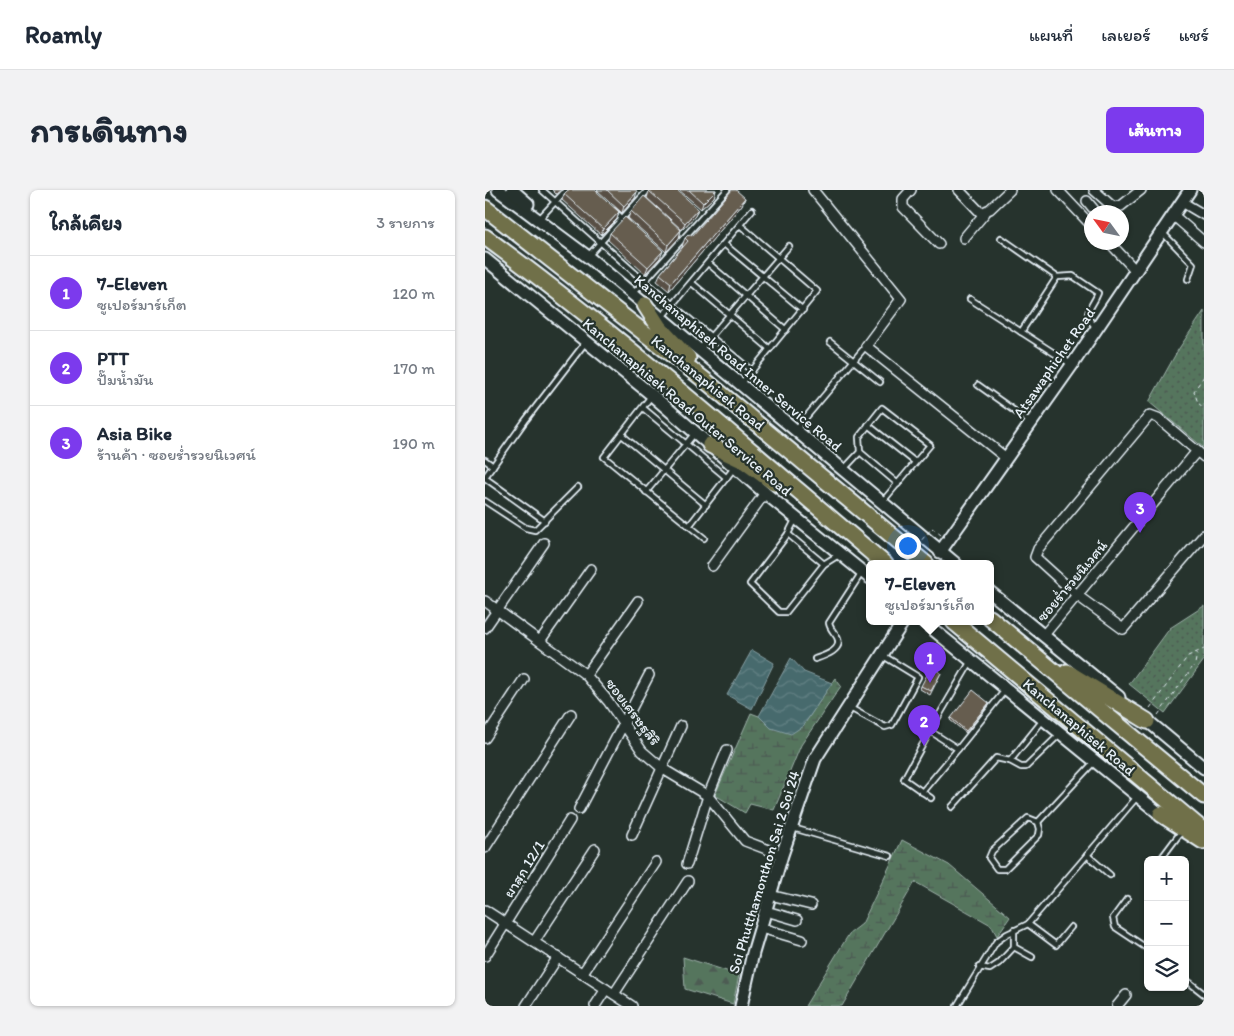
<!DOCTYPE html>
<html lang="th">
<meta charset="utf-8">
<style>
:root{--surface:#fff;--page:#f2f2f3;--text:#1f2937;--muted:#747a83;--line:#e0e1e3;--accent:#7c3aed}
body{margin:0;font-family:Itim,"Playpen Sans Thai",sans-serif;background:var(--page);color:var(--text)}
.controls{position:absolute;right:15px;bottom:15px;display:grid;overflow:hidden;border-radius:8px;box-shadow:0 1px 4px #0004}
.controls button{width:45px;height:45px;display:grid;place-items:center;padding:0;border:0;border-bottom:1px solid var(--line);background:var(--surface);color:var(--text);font:25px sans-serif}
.compass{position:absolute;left:599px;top:15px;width:45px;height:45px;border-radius:50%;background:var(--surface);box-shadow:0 1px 4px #0004;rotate:303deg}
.you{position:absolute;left:422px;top:355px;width:18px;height:18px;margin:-12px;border:4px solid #fff;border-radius:50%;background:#1a73e8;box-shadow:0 0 0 8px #1a73e833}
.badge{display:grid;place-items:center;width:32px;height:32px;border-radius:50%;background:var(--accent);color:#fff;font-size:16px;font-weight:700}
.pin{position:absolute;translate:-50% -41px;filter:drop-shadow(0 1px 2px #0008)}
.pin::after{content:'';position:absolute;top:26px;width:18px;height:15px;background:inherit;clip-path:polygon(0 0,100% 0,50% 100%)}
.popup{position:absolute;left:381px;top:370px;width:128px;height:65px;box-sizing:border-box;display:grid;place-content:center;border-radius:8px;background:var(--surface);filter:drop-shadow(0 1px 4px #0005);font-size:16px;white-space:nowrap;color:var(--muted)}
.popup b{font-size:19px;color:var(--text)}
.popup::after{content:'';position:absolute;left:50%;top:100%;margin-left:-10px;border:10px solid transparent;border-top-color:var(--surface)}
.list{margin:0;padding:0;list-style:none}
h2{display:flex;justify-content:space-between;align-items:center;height:65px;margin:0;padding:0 20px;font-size:21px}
h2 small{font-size:16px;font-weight:400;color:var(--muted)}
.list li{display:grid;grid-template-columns:32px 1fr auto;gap:15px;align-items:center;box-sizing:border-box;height:75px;padding:0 20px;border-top:1px solid var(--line)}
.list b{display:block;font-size:19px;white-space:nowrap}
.list p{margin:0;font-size:16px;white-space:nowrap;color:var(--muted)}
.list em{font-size:16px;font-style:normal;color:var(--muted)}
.icon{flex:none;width:28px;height:28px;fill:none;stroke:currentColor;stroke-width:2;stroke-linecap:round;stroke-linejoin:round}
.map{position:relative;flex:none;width:719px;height:816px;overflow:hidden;border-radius:8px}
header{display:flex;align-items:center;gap:30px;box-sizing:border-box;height:70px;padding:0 25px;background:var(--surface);border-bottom:1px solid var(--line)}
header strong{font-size:24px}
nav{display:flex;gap:28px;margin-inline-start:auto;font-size:18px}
.intro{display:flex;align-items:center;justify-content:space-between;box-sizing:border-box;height:120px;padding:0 30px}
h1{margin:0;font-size:35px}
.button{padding:12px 22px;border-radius:8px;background:var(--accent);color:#fff;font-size:18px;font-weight:700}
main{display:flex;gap:30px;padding:0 30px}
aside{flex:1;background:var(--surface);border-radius:8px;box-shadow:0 1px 4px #0004}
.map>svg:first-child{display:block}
.grass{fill:url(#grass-dots);stroke:#9eb2aa}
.forest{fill:url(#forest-firs);stroke:#9eb2aa}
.wetland{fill:url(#wetland-marsh);stroke:#9eb2aa}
.water{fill:url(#water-waves);stroke:#87a0a5}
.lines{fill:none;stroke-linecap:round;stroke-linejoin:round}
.lane-casing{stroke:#e8f1f8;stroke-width:8}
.street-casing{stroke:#e8f1f8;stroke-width:12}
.secondary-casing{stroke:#e8f1f8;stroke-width:15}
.highway-casing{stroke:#e8f1f8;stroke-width:19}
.path{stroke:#e8f1f8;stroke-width:1;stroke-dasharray:4 4;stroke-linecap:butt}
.lane{stroke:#26332d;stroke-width:4.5}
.street{stroke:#26332d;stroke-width:9}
.secondary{stroke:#26332d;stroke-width:11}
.highway{stroke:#70704a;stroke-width:15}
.path-bridge{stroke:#e8f1f8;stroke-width:1;stroke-dasharray:4 4;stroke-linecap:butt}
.wall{fill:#585044;stroke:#e8f1f8}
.shaded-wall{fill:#474137;stroke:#e8f1f8}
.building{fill:#665d4f;stroke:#e8f1f8}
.labels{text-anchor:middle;stroke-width:4.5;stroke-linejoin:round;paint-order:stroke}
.street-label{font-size:15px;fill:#e8f1f8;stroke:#26332d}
</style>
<header>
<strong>Roamly</strong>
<nav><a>แผนที่</a><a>เลเยอร์</a><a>แชร์</a></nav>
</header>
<div class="intro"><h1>การเดินทาง</h1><a class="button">เส้นทาง</a></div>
<main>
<aside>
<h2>ใกล้เคียง<small>3 รายการ</small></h2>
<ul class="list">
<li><span class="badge">1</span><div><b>7-Eleven</b><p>ซูเปอร์มาร์เก็ต</p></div><em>120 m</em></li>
<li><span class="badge">2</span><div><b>PTT</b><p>ปั๊มน้ำมัน</p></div><em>170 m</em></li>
<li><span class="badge">3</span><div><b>Asia Bike</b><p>ร้านค้า · ซอยร่ำรวยนิเวศน์</p></div><em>190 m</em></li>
</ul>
</aside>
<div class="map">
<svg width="719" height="816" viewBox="0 0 719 816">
<defs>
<pattern id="grass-dots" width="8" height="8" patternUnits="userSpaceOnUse" patternTransform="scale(1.25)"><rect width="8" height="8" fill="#55745d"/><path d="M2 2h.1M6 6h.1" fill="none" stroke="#4d5c53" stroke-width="1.8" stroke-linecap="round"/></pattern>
<pattern id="forest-firs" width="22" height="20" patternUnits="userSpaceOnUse" patternTransform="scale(1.25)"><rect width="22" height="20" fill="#55745d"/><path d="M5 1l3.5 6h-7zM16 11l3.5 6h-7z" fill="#4d5c53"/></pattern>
<pattern id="wetland-marsh" width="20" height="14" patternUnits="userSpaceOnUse" patternTransform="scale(1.25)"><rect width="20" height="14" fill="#55745d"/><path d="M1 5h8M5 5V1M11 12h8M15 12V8" fill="none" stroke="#4d5c53"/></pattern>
<pattern id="water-waves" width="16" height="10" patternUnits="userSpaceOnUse" patternTransform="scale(1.25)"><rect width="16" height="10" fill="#476a6d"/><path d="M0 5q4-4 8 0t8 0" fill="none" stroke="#628083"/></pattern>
</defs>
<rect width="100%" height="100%" fill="#26332d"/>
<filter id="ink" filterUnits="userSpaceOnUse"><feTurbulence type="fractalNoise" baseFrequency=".02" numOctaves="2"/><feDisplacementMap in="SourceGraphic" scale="10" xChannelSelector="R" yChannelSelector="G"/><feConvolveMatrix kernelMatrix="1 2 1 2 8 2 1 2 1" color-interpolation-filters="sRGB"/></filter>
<g filter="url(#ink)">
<g class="grass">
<path d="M719,121v137l-55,-46 29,-52z"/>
<path d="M719,416v54l-39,53 -36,-29 41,-56z"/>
</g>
<path class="forest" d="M198,767l56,18 -6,29 -48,-15z"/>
<g class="wetland">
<path d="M350,488l6,8 -40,59 -27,65 -24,-6 -5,9 -30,-18 36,-82 8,3 12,12 32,-2z"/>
<path d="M417,650l47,25 61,52 -13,19 -6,-11 -76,-43 -73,124h-37l44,-72 13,-10z"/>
</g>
<g class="water">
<path d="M267,460l22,13 -22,46 -25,-14z"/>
<path d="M306,468l13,14 28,11 -29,43 -12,8 -20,-6 -12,-12z"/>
</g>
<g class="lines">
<defs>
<g id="lane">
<path d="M57,0l102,91 108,90"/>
<path d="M129,21l13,12"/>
<path d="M56,27l25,-27"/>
<path d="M255,35l77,66 -76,93"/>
<path d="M677,42l31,32 -5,15"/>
<path d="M516,48l56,39 -36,55"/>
<path d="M239,54l79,66"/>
<path d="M104,65l59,-65"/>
<path d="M223,73l78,67"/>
<path d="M572,87l16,-1 25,17c-6,16 -18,20 -2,34"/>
<path d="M207,93l78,66"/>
<path d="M149,103l93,-103"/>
<path d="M485,109l101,65"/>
<path d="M176,128l91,-108"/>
<path d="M345,152l50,40"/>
<path d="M215,159l89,-103"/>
<path d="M493,195l52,37"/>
<path d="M167,205l-48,62 100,81"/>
<path d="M158,218l84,70"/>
<path d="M383,235l47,37"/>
<path d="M311,239l70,-83"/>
<path d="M137,245l84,70"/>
<path d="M375,262l38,32"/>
<path d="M0,270l8,6"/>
<path d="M359,279l16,-17 -1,-15 23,-29 48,37 -47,56"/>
<path d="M0,287l40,-56 60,-78"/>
<path d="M0,288l60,43"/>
<path d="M161,302l49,-59"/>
<path d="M0,311l41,27 9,2 43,-43"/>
<path d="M310,330l-7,14 -38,50 29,28h7l38,-48 16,-10"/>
<path d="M204,336l45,-58"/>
<path d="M303,344l36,30"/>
<path d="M330,469c9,-3 29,-9 22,-22 -3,-5 -7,-8 -8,-14l33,-51"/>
<path d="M486,471l-41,70 28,18 48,-60"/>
<path d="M365,518l35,19 7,-2 26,-48 -36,-22"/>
<path d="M558,530l-33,41 11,6h5l34,-33"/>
<path d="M445,541l-26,48 27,19"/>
<path d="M437,602l36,-43"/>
<path d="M467,617l44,-49 14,3"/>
<path d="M543,628l10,4 2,7 -1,6 -34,34h-8l-8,-11 3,-7z"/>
<path d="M553,632l56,-60"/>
<path d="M308,638l97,28"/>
<path d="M602,665l23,20"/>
<path d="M675,670l21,-28"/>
<path d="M642,709l-14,19 2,9 33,22"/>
<path d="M543,734l28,21 15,-18"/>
<path d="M529,757l18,10"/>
<path d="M494,777l11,2 9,-6 15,-16v-17"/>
<path d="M700,789l19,15"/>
<path d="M472,816l39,-64 11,-8 21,-10 109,-127"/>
</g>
<g id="street">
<path d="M328,0l88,109 -35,47 140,112"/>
<path d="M426,0l-8,9v8l36,37"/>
<path d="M474,0l22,23 9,-4 20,-19"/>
<path d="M573,0l33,35"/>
<path d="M609,0l19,17 8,-1 20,-16"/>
<path d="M602,11l9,11"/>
<path d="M697,12l22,13"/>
<path d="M688,25l31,27"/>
<path d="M479,48l21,-25"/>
<path d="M624,52l27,29"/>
<path d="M719,267l-46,-39 -8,-3 -112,134 -3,8 43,39 45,33 81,-94"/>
<path d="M227,376l53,-73"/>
<path d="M0,411l101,74 22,26 34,50 21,18 45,27 37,45 37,14"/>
<path d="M0,438l59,-85"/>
<path d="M558,446l154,-185"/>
<path d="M55,451l51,-72"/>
<path d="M101,485l52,-74"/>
<path d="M0,548l39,-59"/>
<path d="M94,619l70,-134"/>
<path d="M147,645l49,-109"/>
<path d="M0,658l86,-134"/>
<path d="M202,674l21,-68 19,-46"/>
<path d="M285,705l41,10"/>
<path d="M0,720l147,96"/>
<path d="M281,721l31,9"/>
<path d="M276,738l41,12"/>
<path d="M49,752l61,-93"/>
<path d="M0,766l85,-136"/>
<path d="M97,784l74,-112"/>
<path d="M129,804l74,-113"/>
<path d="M41,816l32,-49"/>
<path d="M110,816l11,-17"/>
<path d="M632,816l9,-11"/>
</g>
<g id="secondary">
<path d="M13,0l90,67 368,307"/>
<path d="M27,0l16,14"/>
<path d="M0,69l167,136 113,98 105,85"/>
<path d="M455,362l132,-187 118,-175"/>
<path d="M505,402l129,105"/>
<path d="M439,432l242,197"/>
<path d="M658,527l61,51"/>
<path d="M256,816l12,-53 29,-98 33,-96 88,-137"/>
</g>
<g id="highway">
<path d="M0,18l222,174 219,182"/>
<path d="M0,47c139,102 268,216 400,327"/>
<path d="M160,115l14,22 29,31"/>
<path d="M225,255l34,16 30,22"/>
<path d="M505,428l214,178"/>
<path d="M469,432l250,209"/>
<path d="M582,482l80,49"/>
<path d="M676,624l42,27"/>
</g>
</defs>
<use href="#lane" class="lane-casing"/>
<use href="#street" class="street-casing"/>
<use href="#secondary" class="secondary-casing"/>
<use href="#highway" class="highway-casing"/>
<g class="path">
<path d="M719,186l-10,15 4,12 6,5"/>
<path d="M447,338l9,7"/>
<path d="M665,518l38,-52 16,-7"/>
<path d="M673,525l37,-51 2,-11"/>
</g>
<use href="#lane" class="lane"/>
<use href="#street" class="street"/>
<use href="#secondary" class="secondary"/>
<use href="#highway" class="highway"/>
<path class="path-bridge" d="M416,374l31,-36"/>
</g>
<g class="wall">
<path d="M67,0h9l-5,4z"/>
<path d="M112,0h39l-1,8 -13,15z"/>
<path d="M194,0h37l-2,7 -13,12z"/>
<path d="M164,1l49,18 -3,7 -13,14 -35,-32z"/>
<path d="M79,4l55,18 -2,7 -16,16 -39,-35z"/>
<path d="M260,8l-3,7 -73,86 -12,-10 3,-7 23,-28h-1l3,-8 7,-2z"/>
<path d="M146,21l50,19 -2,8 -13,14 -38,-34z"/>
<path d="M125,43l50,25 -15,16 -37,-34z"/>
<path d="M456,483l-11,22 -10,-6 1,-3z"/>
<path d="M504,513l-23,30 -16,-13 1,-2z"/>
</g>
<g class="shaded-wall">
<path d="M231,0l-2,7 -13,12 2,-6z"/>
<path d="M152,2l-2,6 -13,15 2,-7z"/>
<path d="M260,8l-3,7 -73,86 2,-8z"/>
<path d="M213,19l-3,7 -13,14 3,-7z"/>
<path d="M134,22l-2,7 -16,16 2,-6z"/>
<path d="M196,40l-2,8 -13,14 2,-7z"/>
<path d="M178,61l-3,7 -15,16 3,-7z"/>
<path d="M504,513l-1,2 -22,28v-2z"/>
</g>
<g class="building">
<path d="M83,0h27l24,22 -16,17 -39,-35z"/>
<path d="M122,0h29l1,2 -13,14z"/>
<path d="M165,0h27l21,19 -13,14 -36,-32z"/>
<path d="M204,0h27l-13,13z"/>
<path d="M247,0h4l9,8 -74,85 -11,-9 28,-33 -3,-3 4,-4 3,2z"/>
<path d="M159,6l37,34 -13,15 -37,-34z"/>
<path d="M140,27l38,34 -15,16 -38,-34z"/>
<path d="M446,477l10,6 -10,18 -10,-5z"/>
<path d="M488,500l16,13 -23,28 -15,-13z"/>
</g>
</g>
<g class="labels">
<g class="street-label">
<text transform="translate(253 173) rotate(40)" y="5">Kanchanaphisek Road Inner Service Road</text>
<text transform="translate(569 173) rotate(-55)" y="5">Atsawaphichet Road</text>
<text transform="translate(223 193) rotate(39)" y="5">Kanchanaphisek Road</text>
<text transform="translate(202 217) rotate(40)" y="5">Kanchanaphisek Road Outer Service Road</text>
<text transform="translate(587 391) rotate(-50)" y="5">ซอยร่ำรวยนิเวศน์</text>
<text transform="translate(148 522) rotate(53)" y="5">ซอยเศรษฐสิริ</text>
<text transform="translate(594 537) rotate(40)" y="5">Kanchanaphisek Road</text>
<text transform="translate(39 679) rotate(-58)" y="5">ผาสุก 12/1</text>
<text transform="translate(279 682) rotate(-73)" y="5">Soi Phutthamonthon Sai 2 Soi 24</text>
</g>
</g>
</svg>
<div class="controls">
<button>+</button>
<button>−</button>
<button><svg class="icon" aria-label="layers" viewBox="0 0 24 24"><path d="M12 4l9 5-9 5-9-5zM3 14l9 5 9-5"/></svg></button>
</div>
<svg class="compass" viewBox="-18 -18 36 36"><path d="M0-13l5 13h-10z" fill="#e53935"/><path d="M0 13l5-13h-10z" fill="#747a83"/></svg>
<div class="you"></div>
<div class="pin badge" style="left:445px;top:493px">1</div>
<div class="popup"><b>7-Eleven</b>ซูเปอร์มาร์เก็ต</div>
<div class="pin badge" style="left:439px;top:556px">2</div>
<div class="pin badge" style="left:655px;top:343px">3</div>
</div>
</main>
